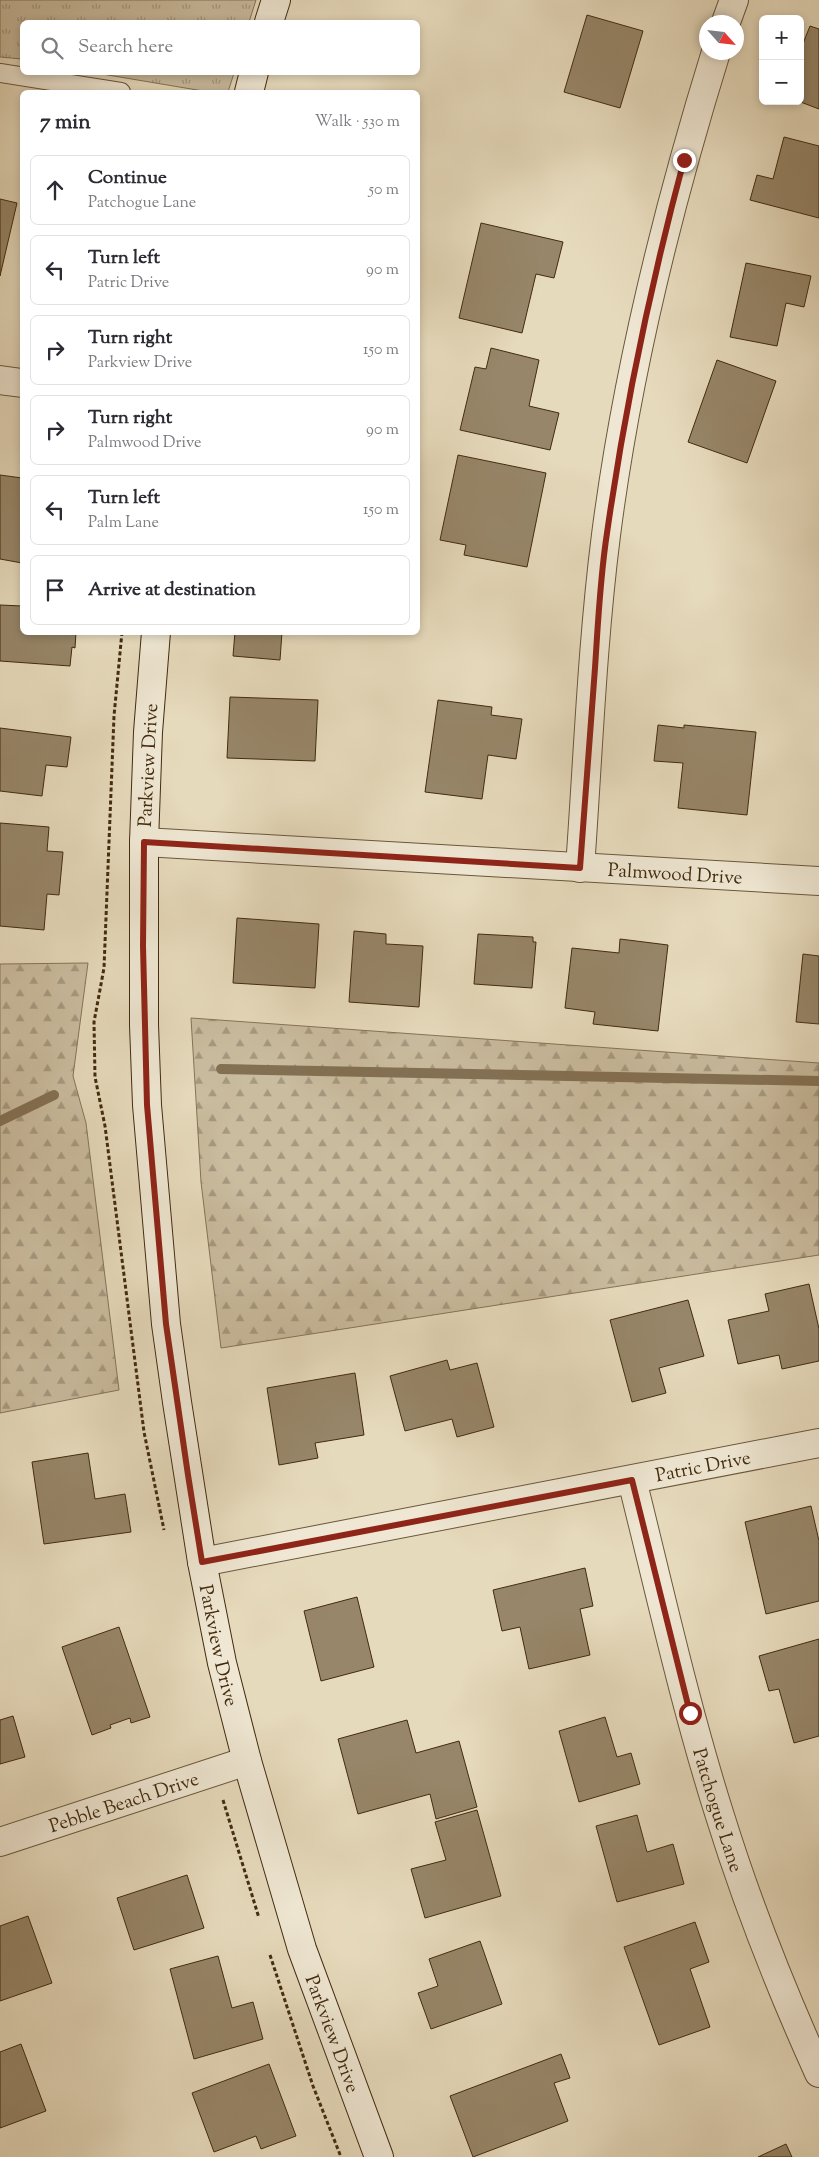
<!DOCTYPE html>
<meta charset="utf-8">
<style>
:root{--surface:#fff;--page:#f7f7f7;--text:#2b2b33;--muted:#7c7c81;--line:#e1e1e2}
body{margin:0;font-family:"Sorts Mill Goudy",serif;background:var(--page);color:var(--text)}
.controls{position:absolute;right:15px;top:15px;display:grid;overflow:hidden;border-radius:8px;box-shadow:0 2px 8px #0003}
.controls button{width:45px;height:45px;display:grid;place-items:center;padding:0;border:0;border-bottom:1px solid var(--line);background:var(--surface);color:var(--text);font:25px sans-serif}
.compass{position:absolute;left:699px;top:15px;width:45px;height:45px;border-radius:50%;background:var(--surface);box-shadow:0 2px 8px #0003;rotate:117deg}
.stop{position:absolute;width:15px;height:15px;margin:-11px;border:4px solid #8f2418;border-radius:50%;background:#fff}
.stop.end{background:#8f2418;border-color:#fff;box-shadow:0 1px 5px #0008}
.list{margin:0;padding:0;list-style:none}
h2{display:flex;justify-content:space-between;align-items:center;height:65px;margin:0;padding:0 20px;font-size:21px}
h2 small{font-size:16px;font-weight:400;color:var(--muted)}
.list li{display:grid;grid-template-columns:32px 1fr auto;gap:15px;align-items:center;box-sizing:border-box;height:70px;margin:0 10px 10px;padding:0 10px;border:1px solid var(--line);border-radius:8px}
.list b{display:block;font-size:19px;white-space:nowrap}
.list p{margin:0;font-size:16px;white-space:nowrap;color:var(--muted)}
.list em{font-size:16px;font-style:normal;color:var(--muted)}
.icon{flex:none;width:28px;height:28px;fill:none;stroke:currentColor;stroke-width:2;stroke-linecap:round;stroke-linejoin:round}
.map{position:relative;flex:none;width:819px;height:2157px;overflow:hidden}
.search{position:absolute;background:var(--surface);box-shadow:0 2px 8px #0003;left:20px;top:20px;width:400px;height:55px;display:flex;align-items:center;gap:12px;box-sizing:border-box;padding:0 18px;border-radius:8px;color:var(--muted);font-size:19px}
.panel{position:absolute;background:var(--surface);box-shadow:0 2px 8px #0003;left:20px;top:90px;width:400px;height:545px;border-radius:8px}
.map>svg:first-child{display:block}
.forest{fill:url(#forest-firs);stroke:#867457}
.park{fill:url(#park-tufts);stroke:#867457}
.lines{fill:none;stroke-linecap:round;stroke-linejoin:round}
.stream{stroke:#837053;stroke-width:10}
.building{fill:#978669;stroke:#422b0f}
.lane-casing{stroke:#6b573a;stroke-width:20}
.street-casing{stroke:#6b573a;stroke-width:30}
.secondary-casing{stroke:#422b0f;stroke-width:30}
.path{stroke:#422b0f;stroke-width:3;stroke-dasharray:4 2.5;stroke-linecap:butt}
.lane{stroke:#efe7d3;stroke-width:18}
.street{stroke:#efe7d3;stroke-width:28}
.secondary{stroke:#efe7d3;stroke-width:28}
.route{stroke:#8f2418;stroke-width:6}
.labels{text-anchor:middle;stroke-width:4;stroke-linejoin:round;paint-order:stroke}
.street-label{font-size:19px;fill:#422b0f;stroke:#efe7d3}
</style>
<div class="map">
<svg width="819" height="2157" viewBox="0 0 819 2157">
<defs>
<pattern id="forest-firs" width="22" height="20" patternUnits="userSpaceOnUse" patternTransform="scale(1.25)"><rect width="22" height="20" fill="#cabc9f"/><path d="M5 1l3.5 6h-7zM16 11l3.5 6h-7z" fill="#a69980"/></pattern>
<pattern id="park-tufts" width="24" height="20" patternUnits="userSpaceOnUse" patternTransform="scale(1.25)"><rect width="24" height="20" fill="#cabc9f"/><path d="M3 7l-1-3M5 7V3M7 7l1-3M15 17l-1-3M17 17v-4M19 17l1-3" fill="none" stroke="#a69980"/></pattern>
</defs>
<rect width="100%" height="100%" fill="#e6dabc"/>
<filter id="stains"><feTurbulence type="fractalNoise" baseFrequency=".004" numOctaves="4"/><feColorMatrix values="0 0 0 0 .2 0 0 0 0 .09 0 0 0 0 .02 0 0 0 .5 -.17"/></filter>
<radialGradient id="worn" r=".72"><stop offset=".6" stop-color="#630" stop-opacity="0"/><stop offset="1" stop-color="#630" stop-opacity=".3"/></radialGradient>
<g class="forest">
<path d="M88,963l-15,113 13,47 33,267 -119,23v-449z"/>
<path d="M191,1018l628,45v192l-598,93 -20,-166z"/>
</g>
<g class="park">
<path d="M0,0h256l-7,22h-227v37l-22,-2z"/>
<path d="M96,73h138l-6,19h-19z"/>
</g>
<g class="lines">
<g class="stream">
<path d="M221,1069l598,12"/>
<path d="M0,1121l54,-26"/>
</g>
</g>
<g class="building">
<path d="M587,15l56,16 -23,77 -56,-16z"/>
<path d="M810,26l9,3v80l-21,-8h2v-50z"/>
<path d="M784,137l35,9v72l-69,-18 7,-25 16,4z"/>
<path d="M0,199l17,4 -17,73z"/>
<path d="M481,223l82,19 -9,36 -18,-4 -14,59 -63,-15z"/>
<path d="M746,263l65,13 -7,31 -18,-4 -9,43 -47,-9z"/>
<path d="M491,348l48,12 -10,46 30,7 -9,37 -90,-20 15,-63 11,2z"/>
<path d="M717,360l59,21 -29,82 -59,-21z"/>
<path d="M458,455l88,18 -19,94 -63,-12 2,-10 -26,-5z"/>
<path d="M0,475l22,3v85l-22,-4z"/>
<path d="M0,605l22,1v26h54l-1,16 -3,-1 -2,19 -70,-5z"/>
<path d="M235,632h47l-2,28 -47,-4z"/>
<path d="M230,697l88,3 -3,61 -88,-3z"/>
<path d="M438,700l54,7 -1,8 31,4 -6,40 -28,-4 -6,44 -57,-7z"/>
<path d="M658,725l26,3v-3l72,7 -9,83 -69,-7 5,-45 -29,-2z"/>
<path d="M0,728l71,9 -4,30 -21,-2 -4,31 -42,-5z"/>
<path d="M0,823l49,4 -2,24 16,1 -4,43 -12,-1 -3,36 -44,-4z"/>
<path d="M237,918l82,6 -4,64 -82,-5z"/>
<path d="M354,931l32,3v10l37,2 -4,61 -70,-5z"/>
<path d="M478,934l55,3v5h3l-4,46 -58,-4z"/>
<path d="M620,939l48,6 -10,86 -65,-7 2,-12 -30,-4 7,-60 47,5z"/>
<path d="M803,954l16,2v68l-23,-2z"/>
<path d="M809,1284l10,45v32l-37,8 -3,-14 -41,9 -10,-44 41,-9 -4,-17z"/>
<path d="M688,1300l16,56 -45,12 7,25 -34,9 -22,-82z"/>
<path d="M447,1360l3,10 27,-7 17,64 -37,10 -5,-18 -47,12 -15,-55z"/>
<path d="M355,1373l9,62 -49,8 3,15 -39,7 -12,-77z"/>
<path d="M88,1453l7,46 30,-5 6,38 -87,12 -12,-82z"/>
<path d="M811,1506l8,35v60l-53,13 -21,-92z"/>
<path d="M585,1568l8,38 -13,3 10,46 -61,14 -9,-42 -18,4 -9,-41z"/>
<path d="M357,1597l17,70 -53,14 -17,-70z"/>
<path d="M119,1627l31,90 -19,6 -1,-5 -20,7 1,3 -19,7 -30,-88z"/>
<path d="M819,1639v97l-25,7 -15,-54 -10,2 -10,-35z"/>
<path d="M13,1716l12,41 -25,7v-44z"/>
<path d="M605,1717l12,40 14,-4 9,31 -61,18 -20,-71z"/>
<path d="M407,1720l9,33 43,-12 18,66 -41,12 -6,-25 -72,20 -20,-75z"/>
<path d="M477,1810l24,86 -76,22 -14,-49 35,-9 -11,-38z"/>
<path d="M637,1815l10,37 26,-8 11,40 -67,18 -21,-76z"/>
<path d="M187,1875l17,53 -70,22 -17,-52z"/>
<path d="M28,1916l24,67 -52,18v-75z"/>
<path d="M695,1922l14,40 -19,7 20,58 -51,18 -35,-98z"/>
<path d="M480,1941l22,63 -71,25 -13,-36 20,-7 -9,-27z"/>
<path d="M218,1956l14,52 21,-6 10,37 -69,20 -24,-90z"/>
<path d="M21,2044l25,67 -46,17v-76z"/>
<path d="M561,2054l9,24 -16,5 14,38 -95,36 -23,-61z"/>
<path d="M269,2064l27,72 -35,13 -5,-13 -42,16 -22,-59z"/>
<path d="M786,2144l6,13h-34z"/>
</g>
<g class="lines">
<defs>
<path id="lane" d="M0,73l121,19"/>
<g id="street">
<path d="M726,22l8,-22"/>
<path d="M0,380l22,3"/>
<path id="s1" d="M144,842l675,39"/>
<path d="M580,868c8,-111 12,-223 26,-333 21,-163 61,-325 110,-483"/>
<path id="s2" d="M632,1480c28,112 53,226 88,336 27,87 61,173 99,257"/>
<path id="s3" d="M202,1562l617,-119"/>
<path id="s4" d="M0,1842l247,-81"/>
</g>
<g id="secondary">
<path d="M269,22l7,-22"/>
<path d="M249,92l5,-20"/>
<path id="s5" d="M156,632l-8,100 -4,110v183l3,80 19,219 11,78 25,160 20,101 25,98 55,188 77,208"/>
</g>
</defs>
<use href="#lane" class="lane-casing"/>
<use href="#street" class="street-casing"/>
<use href="#secondary" class="secondary-casing"/>
<g class="path">
<path d="M122,632l-8,84 -10,252 -10,54 1,55 10,49 39,306 20,98"/>
<path d="M223,1800l36,118"/>
<path d="M270,1955l43,131 28,71"/>
</g>
<use href="#lane" class="lane"/>
<use href="#street" class="street"/>
<use href="#secondary" class="secondary"/>
</g>
<g class="lines">
<path class="route" d="M684,160c-33,123 -59,247 -77,373 -7,45 -9,90 -12,135 -5,67 -10,133 -15,200l-436,-26 -1,104 4,159 19,219 22,151 14,87 430,-82 58,233"/>
</g>
<g class="labels">
<g class="street-label">
<text transform="translate(147 765) rotate(-87)" y="7">Parkview Drive</text>
<text dy="7" stroke="none"><textPath href="#s1" startOffset="532">Palmwood Drive</textPath></text>
<text dy="7" stroke="none"><textPath href="#s3" startOffset="510">Patric Drive</textPath></text>
<text dy="7" stroke="none"><textPath href="#s5" startOffset="1019">Parkview Drive</textPath></text>
<text dy="7" stroke="none"><textPath href="#s4" startOffset="130">Pebble Beach Drive</textPath></text>
<text dy="7" stroke="none"><textPath href="#s2" startOffset="341">Patchogue Lane</textPath></text>
<text dy="7" stroke="none"><textPath href="#s5" startOffset="1424">Parkview Drive</textPath></text>
</g>
</g>
<rect width="100%" height="100%" filter="url(#stains)"/>
<rect width="100%" height="100%" fill="url(#worn)"/>
</svg>
<div class="controls">
<button>+</button>
<button>−</button>
</div>
<svg class="compass" viewBox="-18 -18 36 36"><path d="M0-13l5 13h-10z" fill="#e53935"/><path d="M0 13l5-13h-10z" fill="#7c7c81"/></svg>
<div class="stop" style="left:690px;top:1713px"></div>
<div class="stop end" style="left:684px;top:160px"></div>
<div class="search"><svg class="icon" aria-label="search" viewBox="0 0 24 24"><circle cx="10" cy="10" r="6"/><path d="M15 15l6 6"/></svg>Search here</div>
<section class="panel">
<h2>7 min<small>Walk · 530 m</small></h2>
<ul class="list">
<li><svg class="icon" aria-label="ahead" viewBox="0 0 24 24"><path d="M12 20V5M6 11l6-6 6 6"/></svg><div><b>Continue</b><p>Patchogue Lane</p></div><em>50 m</em></li>
<li><svg class="icon" aria-label="left" viewBox="0 0 24 24"><path d="M17 20v-9H6M10 6l-5 5 5 5"/></svg><div><b>Turn left</b><p>Patric Drive</p></div><em>90 m</em></li>
<li><svg class="icon" aria-label="right" viewBox="0 0 24 24"><path d="M7 20v-9h11M14 6l5 5-5 5"/></svg><div><b>Turn right</b><p>Parkview Drive</p></div><em>150 m</em></li>
<li><svg class="icon" aria-label="right" viewBox="0 0 24 24"><path d="M7 20v-9h11M14 6l5 5-5 5"/></svg><div><b>Turn right</b><p>Palmwood Drive</p></div><em>90 m</em></li>
<li><svg class="icon" aria-label="left" viewBox="0 0 24 24"><path d="M17 20v-9H6M10 6l-5 5 5 5"/></svg><div><b>Turn left</b><p>Palm Lane</p></div><em>150 m</em></li>
<li><svg class="icon" aria-label="arrive" viewBox="0 0 24 24"><path d="M6 21V4h12l-3 4 3 4H6"/></svg><div><b>Arrive at destination</b></div></li>
</ul>
</section>
</div>
